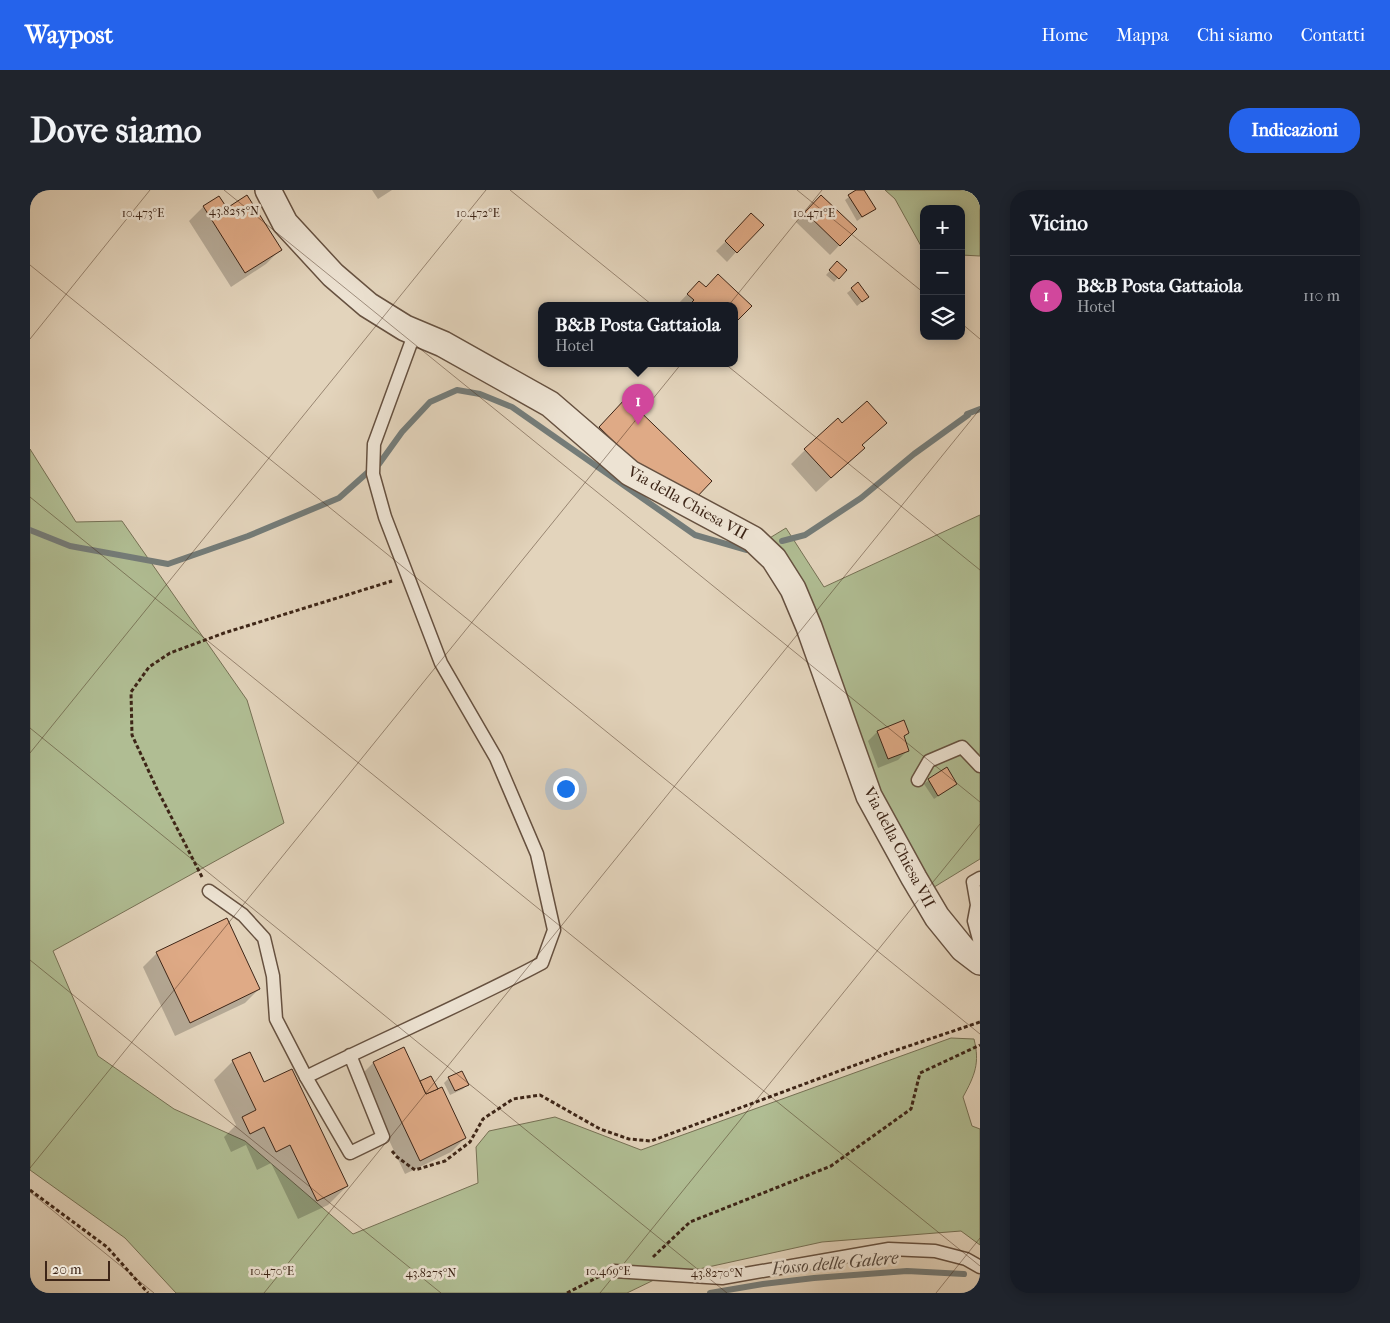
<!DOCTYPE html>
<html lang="it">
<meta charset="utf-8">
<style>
:root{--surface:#171b24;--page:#20242c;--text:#f1f3f6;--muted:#9ea1a6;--line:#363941;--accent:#2563eb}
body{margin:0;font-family:"IM FELL French Canon",serif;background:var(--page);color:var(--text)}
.controls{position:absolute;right:15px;top:15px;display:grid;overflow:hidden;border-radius:10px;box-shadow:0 2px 12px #0003}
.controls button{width:45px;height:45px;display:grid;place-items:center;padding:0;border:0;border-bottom:1px solid var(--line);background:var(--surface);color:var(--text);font:25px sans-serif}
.scale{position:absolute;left:15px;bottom:12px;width:65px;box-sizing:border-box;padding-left:5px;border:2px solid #3d2517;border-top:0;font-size:14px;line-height:18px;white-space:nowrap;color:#3d2517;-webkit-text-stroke:4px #ede3d3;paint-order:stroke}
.you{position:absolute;left:535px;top:598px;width:18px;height:18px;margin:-12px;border:4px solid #fff;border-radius:50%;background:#1a73e8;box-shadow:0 0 0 8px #1a73e833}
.badge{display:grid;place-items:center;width:32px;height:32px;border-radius:50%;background:var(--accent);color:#fff;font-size:16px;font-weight:700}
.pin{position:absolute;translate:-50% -41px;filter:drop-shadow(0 1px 2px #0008)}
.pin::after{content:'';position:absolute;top:26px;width:18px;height:15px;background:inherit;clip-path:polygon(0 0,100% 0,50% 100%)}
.popup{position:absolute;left:508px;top:112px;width:200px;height:65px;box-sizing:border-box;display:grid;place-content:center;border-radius:10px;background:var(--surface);filter:drop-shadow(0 1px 4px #0005);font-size:16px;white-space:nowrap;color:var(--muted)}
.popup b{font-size:19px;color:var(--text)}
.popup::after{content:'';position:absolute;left:50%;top:100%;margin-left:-10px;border:10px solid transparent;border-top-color:var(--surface)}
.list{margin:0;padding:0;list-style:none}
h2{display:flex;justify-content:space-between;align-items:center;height:65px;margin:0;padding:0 20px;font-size:21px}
h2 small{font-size:16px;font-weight:400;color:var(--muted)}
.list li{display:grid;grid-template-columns:32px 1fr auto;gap:15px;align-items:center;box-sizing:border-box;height:80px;padding:0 20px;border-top:1px solid var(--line)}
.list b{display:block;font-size:19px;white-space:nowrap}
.list p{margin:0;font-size:16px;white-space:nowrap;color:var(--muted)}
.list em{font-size:16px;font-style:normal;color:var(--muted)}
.icon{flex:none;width:28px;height:28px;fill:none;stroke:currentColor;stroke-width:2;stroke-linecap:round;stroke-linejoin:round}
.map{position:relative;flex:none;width:950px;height:1103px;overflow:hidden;border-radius:20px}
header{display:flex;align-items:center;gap:30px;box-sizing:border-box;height:70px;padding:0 25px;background:var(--accent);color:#fff}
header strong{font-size:24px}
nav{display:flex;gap:28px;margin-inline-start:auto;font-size:18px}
.intro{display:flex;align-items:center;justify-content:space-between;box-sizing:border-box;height:120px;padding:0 30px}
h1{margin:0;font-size:35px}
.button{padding:12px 22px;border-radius:20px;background:var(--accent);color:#fff;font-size:18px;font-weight:700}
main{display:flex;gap:30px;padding:0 30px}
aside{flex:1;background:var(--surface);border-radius:20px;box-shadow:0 2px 12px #0003}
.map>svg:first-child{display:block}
.green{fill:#b0bd93;stroke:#767155}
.shadow{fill:#0003}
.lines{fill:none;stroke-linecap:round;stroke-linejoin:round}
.stream{stroke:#747c79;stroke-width:6}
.building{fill:#dfaa86;stroke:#3d2517}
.service-casing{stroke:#665140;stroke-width:15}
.minor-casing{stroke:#665140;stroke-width:28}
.path{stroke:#3d2517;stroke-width:3;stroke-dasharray:4 2.5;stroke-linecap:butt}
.service{stroke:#ede3d3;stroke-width:12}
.minor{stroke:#ede3d3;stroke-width:25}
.ticks{fill:none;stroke:#3d2517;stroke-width:1;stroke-opacity:0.45}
.labels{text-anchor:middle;stroke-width:5;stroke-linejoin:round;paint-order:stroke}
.street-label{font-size:16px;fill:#3d2517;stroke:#ede3d3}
.water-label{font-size:18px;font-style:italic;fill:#544940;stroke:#ede3d3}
.ticks-label{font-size:12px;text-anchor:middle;fill:#3d2517;stroke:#ede3d3;stroke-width:5;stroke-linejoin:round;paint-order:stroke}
</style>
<header>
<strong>Waypost</strong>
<nav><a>Home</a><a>Mappa</a><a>Chi siamo</a><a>Contatti</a></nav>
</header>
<div class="intro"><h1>Dove siamo</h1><a class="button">Indicazioni</a></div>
<main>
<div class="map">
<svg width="950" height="1103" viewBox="0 0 950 1103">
<rect width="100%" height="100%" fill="#e3d4bc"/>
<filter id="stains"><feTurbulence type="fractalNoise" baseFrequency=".004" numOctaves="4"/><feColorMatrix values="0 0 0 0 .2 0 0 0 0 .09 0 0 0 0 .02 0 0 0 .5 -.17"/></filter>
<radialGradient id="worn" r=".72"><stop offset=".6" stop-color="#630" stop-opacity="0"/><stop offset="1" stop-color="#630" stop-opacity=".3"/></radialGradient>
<g class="green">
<path d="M855,0h95v66l-19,-1v-46h-37v38l-3,-1 -26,-47z"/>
<path d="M0,259l46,73 46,-1 125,179 37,123 -231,128 45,105 76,53 71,32 108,93 125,-51 -2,-36 13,-16 66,-14 86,33 310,-112 23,1c6,24 1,36 -11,58l9,29 8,3v116l-19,-14 -139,11 -164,36 -31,15h-451l-51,-55 -95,-68z"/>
<path d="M950,325v344l-67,41 -30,-52 -39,-94 -63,-168 -31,-36 36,-22 38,59z"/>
</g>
<g class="shadow">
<path d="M342,0h20l-14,9z"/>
<path d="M828,0h5l11,19 -17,12 -12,-21z"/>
<path d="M189,7l8,13 53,40 -14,14 -35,23 -42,-66 14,-14z"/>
<path d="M791,7l34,32 -25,26 -34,-33z"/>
<path d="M712,35l-6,27 -9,10 -11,-11z"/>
<path d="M807,73l8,7 -11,12 -8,-7z"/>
<path d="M688,85l16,31h-53l-3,-2 21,-22 6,6z"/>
<path d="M828,94l5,17 -6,5 -10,-13z"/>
<path d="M582,224l81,85 -14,14 -58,-36 -36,-35z"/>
<path d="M855,233l-24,23 -12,16 -33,30 -25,-28 14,-14 37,-25z"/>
<path d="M847,542l31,1 -5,5 5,12 -10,10 -20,8 -10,-27z"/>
<path d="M899,590l27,4 -22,15 -10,-15z"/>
<path d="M127,763l102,36 -14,14 -70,33 -32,-69z"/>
<path d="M203,871l31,23 83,102 -19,19 -30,14 -27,-56 -14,7 -11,-25 -15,7 -7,-15 12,-12 -22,-45z"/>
<path d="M343,873l46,20 12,-6 34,61 -14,14 -46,22 -46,-97z"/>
<path d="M419,888l19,6 -5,5 -13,6 -6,-12z"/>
</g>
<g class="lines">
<g class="stream">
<path d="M349,274l23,-32 28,-30 27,-12 23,4 32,13 183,128 52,15"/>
<path d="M0,340l40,16 98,18 80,-28 91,-38 28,-25"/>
<path d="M752,351l23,-6 56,-37 53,-44 54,-39 -1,-1 13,-5"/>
<path d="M680,1103l53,-9 51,-6 93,-7 57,3"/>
</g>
</g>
<g class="building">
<path d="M826,0h8l12,19 -14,8 -14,-22z"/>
<path d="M217,5l35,55 -37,23 -42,-67 16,-10 8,12z"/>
<path d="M791,5l36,34 -17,17 -35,-34z"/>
<path d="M721,23l13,12 -27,28 -12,-12z"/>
<path d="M807,71l10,9 -8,9 -10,-9z"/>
<path d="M688,84l34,32 -18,18v-18h-38l-4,-4 2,-2 -7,-6 12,-13 7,6z"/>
<path d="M828,92l11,15 -7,5 -11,-14z"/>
<path d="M596,208l86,83 -18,19 -58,-37 -37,-36z"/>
<path d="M837,211l20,22 -25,22 3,3 -34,30 -27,-29 34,-31 4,5z"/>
<path d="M874,530l5,13 -5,3 5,15 -21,8 -11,-28z"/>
<path d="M917,577l10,17 -19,12 -10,-17z"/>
<path d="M197,728l33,71 -70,34 -34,-71z"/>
<path d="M374,857l22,47 16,-7 24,51 -46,23 -47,-99z"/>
<path d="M220,862l14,30 28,-13 56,117 -31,15 -27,-56 -14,7 -12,-25 -14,7 -8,-17 14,-7 -24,-50z"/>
<path d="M432,881l7,14 -14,6 -7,-14z"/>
<path d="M401,886l7,13 -12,5 -6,-13z"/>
</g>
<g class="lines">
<defs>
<g id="service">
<path d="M888,590l11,-19 33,-14 18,19"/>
<path d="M950,688l-7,4 4,23 -3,16 6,22"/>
<path d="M179,701l34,24 21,23 9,38 3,43 30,58"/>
<path d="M320,865l33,82 -33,16 -44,-76c78,-39 159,-73 236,-114l12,-33 -17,-76 -41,-96 -55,-95 -56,-146 -12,-43 1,-30 41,-112"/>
<path d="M584,1081l108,7 167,-29 46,2 31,8 14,8"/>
</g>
<path id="minor" d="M238,0l17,33 48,52 35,30 37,23 38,16 107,60 80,69 123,66 21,20 19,30 16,38 60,169 45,82 23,39 26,32 17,13"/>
</defs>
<use href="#service" class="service-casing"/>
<use href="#minor" class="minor-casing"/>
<g class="path">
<path d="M172,687l-45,-88 -25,-54 -1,-43 18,-25 21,-14 54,-20 168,-52"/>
<path d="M362,961l5,6 18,13 30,-9 25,-19 13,-23 30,-20 27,-4 60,34 29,10 22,2 234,-87 95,-32"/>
<path d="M0,1000l77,57 41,46"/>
<path d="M623,1067l37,-35 141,-56 80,-57 9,-36 60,-28"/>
<path d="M537,1103l33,-17"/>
</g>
<use href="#service" class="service"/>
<use href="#minor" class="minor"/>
</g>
<path class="ticks" d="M194,0l756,612M480,0l470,380M767,0l127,103M0,75l950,769M931,133l19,16M0,149l120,-149M0,307l950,769M0,538l697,565M0,563l456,-563M0,770l411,333M0,978l792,-978M0,1002l124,101M234,1103l716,-884M570,1103l380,-469M906,1103l44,-55"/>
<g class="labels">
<g class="street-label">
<text transform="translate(658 312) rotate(29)" y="6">Via della Chiesa VII</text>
<text transform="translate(870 657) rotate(62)" y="6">Via della Chiesa VII</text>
</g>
<g class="water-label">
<text transform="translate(805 1073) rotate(-5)" y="6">Fosso delle Galere</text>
</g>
</g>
<g class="ticks-label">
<text x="204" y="25">43.8255°N</text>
<text x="113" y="27">10.473°E</text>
<text x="448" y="27">10.472°E</text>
<text x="784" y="27">10.471°E</text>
<text x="242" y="1085">10.470°E</text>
<text x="578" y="1085">10.469°E</text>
<text x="401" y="1087">43.8275°N</text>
<text x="687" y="1087">43.8270°N</text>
</g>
<rect width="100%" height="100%" filter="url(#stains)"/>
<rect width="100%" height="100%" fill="url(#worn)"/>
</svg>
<div class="controls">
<button>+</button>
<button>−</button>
<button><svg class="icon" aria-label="layers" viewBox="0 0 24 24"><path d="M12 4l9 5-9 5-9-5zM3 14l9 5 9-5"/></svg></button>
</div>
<div class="scale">20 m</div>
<div class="you"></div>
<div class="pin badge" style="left:608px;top:235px;background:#d1479c">1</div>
<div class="popup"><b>B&amp;B Posta Gattaiola</b>Hotel</div>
</div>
<aside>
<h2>Vicino<small></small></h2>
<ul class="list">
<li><span class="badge" style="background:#d1479c">1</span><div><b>B&amp;B Posta Gattaiola</b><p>Hotel</p></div><em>110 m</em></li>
</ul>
</aside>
</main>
